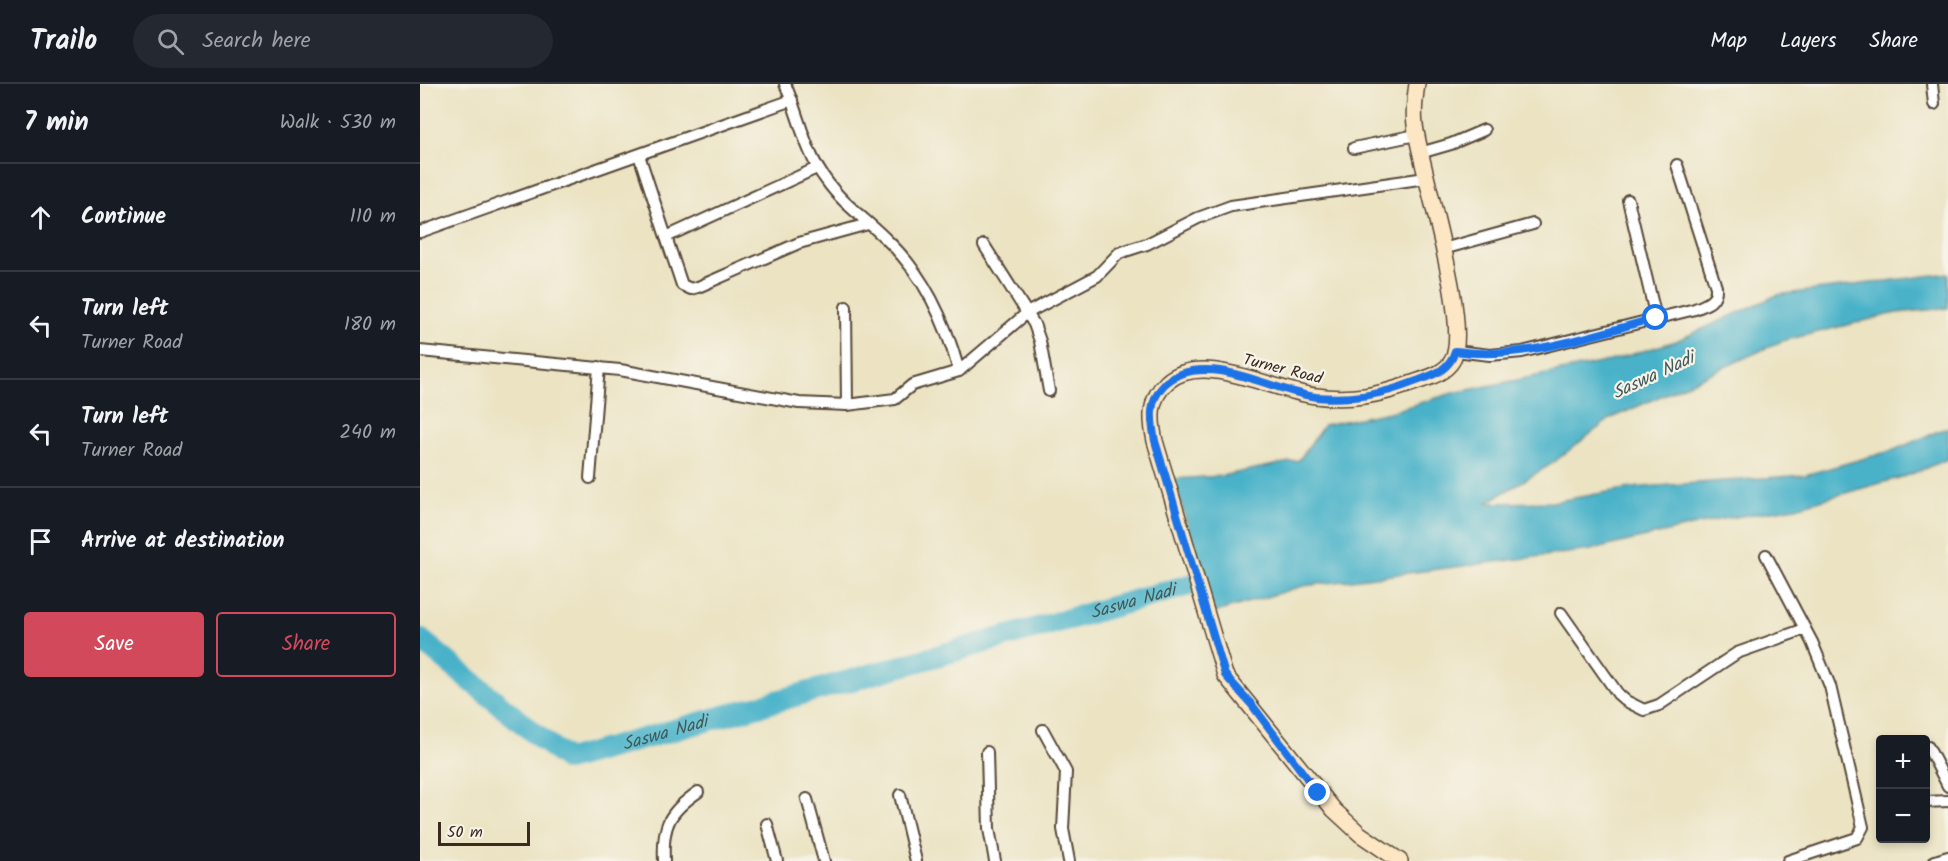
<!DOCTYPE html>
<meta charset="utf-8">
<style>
:root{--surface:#171b24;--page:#242831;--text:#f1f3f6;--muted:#9ea1a6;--line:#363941;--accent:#d1495b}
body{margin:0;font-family:Kalam,sans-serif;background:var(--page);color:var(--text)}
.controls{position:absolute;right:18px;bottom:18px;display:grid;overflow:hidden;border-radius:6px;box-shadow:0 3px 9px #0003}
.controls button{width:54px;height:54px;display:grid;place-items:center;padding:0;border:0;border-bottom:2px solid var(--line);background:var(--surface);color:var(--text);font:30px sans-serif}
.scale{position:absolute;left:18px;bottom:15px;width:92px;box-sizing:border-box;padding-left:6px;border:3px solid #3b2a1e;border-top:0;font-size:16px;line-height:21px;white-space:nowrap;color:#3b2a1e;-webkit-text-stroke:4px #f7f3e8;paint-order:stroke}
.stop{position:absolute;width:18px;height:18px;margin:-14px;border:4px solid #1a73e8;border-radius:50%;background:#fff}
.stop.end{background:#1a73e8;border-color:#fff;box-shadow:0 2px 6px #0008}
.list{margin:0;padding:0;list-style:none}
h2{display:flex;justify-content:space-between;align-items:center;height:78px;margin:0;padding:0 24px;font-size:26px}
h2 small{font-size:20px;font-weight:400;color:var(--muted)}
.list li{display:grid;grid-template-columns:39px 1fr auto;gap:18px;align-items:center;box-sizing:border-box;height:108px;padding:0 24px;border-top:2px solid var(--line)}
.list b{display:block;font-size:22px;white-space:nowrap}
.list p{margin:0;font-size:20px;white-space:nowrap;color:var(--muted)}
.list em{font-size:20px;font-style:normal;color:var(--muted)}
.actions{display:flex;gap:12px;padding:18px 24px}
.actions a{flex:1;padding:14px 0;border:2px solid var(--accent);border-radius:6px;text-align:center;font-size:21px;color:var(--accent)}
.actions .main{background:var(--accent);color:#fff}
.icon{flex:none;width:33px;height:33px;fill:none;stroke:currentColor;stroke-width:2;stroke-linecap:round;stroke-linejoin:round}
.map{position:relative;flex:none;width:1528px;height:777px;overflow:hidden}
header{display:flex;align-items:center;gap:36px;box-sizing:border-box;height:84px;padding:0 30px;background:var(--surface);border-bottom:2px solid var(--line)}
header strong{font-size:28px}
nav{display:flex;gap:33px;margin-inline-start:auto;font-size:21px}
.search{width:420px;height:54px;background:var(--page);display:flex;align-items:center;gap:15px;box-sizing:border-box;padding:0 21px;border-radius:33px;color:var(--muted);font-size:22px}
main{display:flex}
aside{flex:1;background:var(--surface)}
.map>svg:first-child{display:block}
.water{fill:#4ab2c9;stroke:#426e74;stroke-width:1.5}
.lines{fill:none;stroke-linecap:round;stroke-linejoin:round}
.river{stroke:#4ab2c9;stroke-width:22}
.street-casing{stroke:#554637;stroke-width:14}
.secondary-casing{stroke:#554637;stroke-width:18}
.street{stroke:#fff;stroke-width:10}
.secondary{stroke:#fce6c4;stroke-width:15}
.route{stroke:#1a73e8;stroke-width:8}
.labels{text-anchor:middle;stroke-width:4.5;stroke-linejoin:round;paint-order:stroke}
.street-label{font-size:16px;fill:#3b2a1e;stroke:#f7f3e8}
.water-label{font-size:18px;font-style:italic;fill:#405a5a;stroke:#f7f3e8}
</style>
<header>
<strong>Trailo</strong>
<div class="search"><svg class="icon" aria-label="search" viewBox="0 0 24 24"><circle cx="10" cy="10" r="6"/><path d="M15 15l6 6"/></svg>Search here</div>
<nav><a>Map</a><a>Layers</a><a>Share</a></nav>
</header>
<main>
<aside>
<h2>7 min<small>Walk · 530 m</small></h2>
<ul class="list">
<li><svg class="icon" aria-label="ahead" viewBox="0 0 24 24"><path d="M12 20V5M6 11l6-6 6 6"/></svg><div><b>Continue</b></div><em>110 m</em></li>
<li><svg class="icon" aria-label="left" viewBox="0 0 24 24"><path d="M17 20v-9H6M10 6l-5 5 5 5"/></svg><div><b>Turn left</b><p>Turner Road</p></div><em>180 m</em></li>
<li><svg class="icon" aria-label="left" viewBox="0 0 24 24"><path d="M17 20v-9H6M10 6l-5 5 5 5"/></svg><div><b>Turn left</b><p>Turner Road</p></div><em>240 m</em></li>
<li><svg class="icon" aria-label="arrive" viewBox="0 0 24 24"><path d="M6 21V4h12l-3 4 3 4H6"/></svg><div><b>Arrive at destination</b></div></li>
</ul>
<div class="actions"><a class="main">Save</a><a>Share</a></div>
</aside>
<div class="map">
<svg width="1528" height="777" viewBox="0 0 1528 777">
<rect width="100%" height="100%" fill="#f7f3e8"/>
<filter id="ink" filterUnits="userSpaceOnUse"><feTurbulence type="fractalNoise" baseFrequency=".0167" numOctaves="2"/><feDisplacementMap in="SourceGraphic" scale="12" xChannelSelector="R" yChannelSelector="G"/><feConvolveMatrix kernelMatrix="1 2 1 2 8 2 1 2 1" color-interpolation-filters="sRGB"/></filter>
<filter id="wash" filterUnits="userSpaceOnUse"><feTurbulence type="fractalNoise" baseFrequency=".008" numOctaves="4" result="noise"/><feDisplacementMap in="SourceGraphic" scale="24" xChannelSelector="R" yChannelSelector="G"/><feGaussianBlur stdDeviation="1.35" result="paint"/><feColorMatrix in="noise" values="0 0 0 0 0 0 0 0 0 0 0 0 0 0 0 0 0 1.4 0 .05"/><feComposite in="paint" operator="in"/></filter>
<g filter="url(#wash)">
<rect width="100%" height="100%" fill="#ebe3c2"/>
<path class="water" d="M1528,189v35l-52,5 -114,28 -172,78 -60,46 -64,38 66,-1 79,-14 174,-13 89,-25 54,-23v32l-39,16 -113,32 -79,13 -126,30 -288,36 -90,27 -39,-134 47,-3 78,-16 25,-35 66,-13 63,-19 157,-32 66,-20 101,-46z"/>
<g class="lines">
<path class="river" id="s1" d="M0,555l147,121 651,-183"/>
</g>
</g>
<g filter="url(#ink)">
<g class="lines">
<defs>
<g id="street">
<path d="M365,0c14,31 20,69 41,96 16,23 38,38 59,58 39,36 60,82 74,133l68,-58 70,-37 22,-23 28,-9 51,-26 33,-12 195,-28"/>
<path d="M1512,0l2,20"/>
<path d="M934,64l62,-13"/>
<path d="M1000,69l31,-9 33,-14"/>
<path d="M219,71l27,82"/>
<path d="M397,84l-151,69 16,48 9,4 7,-2 101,-44 69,-19"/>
<path d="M1208,116l28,118"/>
<path d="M0,148l372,-132"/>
<path d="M564,161l50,79 6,17 9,50"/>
<path d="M1023,165l90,-25"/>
<path d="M426,223l1,98"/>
<path d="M0,267l200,19 179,33 48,2 48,-6 17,-14 47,-14"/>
<path d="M1035,267l35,4 32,-3 173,-43c12,-5 22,-8 21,-22l-39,-122"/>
<path d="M170,394l9,-111"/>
<path d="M1346,471l46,87 18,44 33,141 -6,11 -69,23"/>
<path d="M1141,529l57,81 8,7 18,9 15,-5 78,-52 68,-24"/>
<path d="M623,646l23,42 -3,57 6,32"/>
<path d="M1508,663l20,39"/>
<path d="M567,668l2,77 6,32"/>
<path d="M480,711l16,66"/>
<path d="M387,715l17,62"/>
<path d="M1506,718l22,-1"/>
<path d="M347,740l10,37"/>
<path d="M244,777c-2,-36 5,-49 34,-69"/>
<path d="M1515,777l13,-4"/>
</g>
<path id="secondary" d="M980,777l-40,-27 -26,-24 -109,-135 -70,-234c-5,-23 -6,-42 12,-59 36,-32 108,10 149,14 35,5 64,-1 97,-13 14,-5 31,-9 39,-22 20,-36 -31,-189 -37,-236 -2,-14 0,-28 2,-41"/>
</defs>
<use href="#street" class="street-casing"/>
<use href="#secondary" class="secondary-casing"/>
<use href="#street" class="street"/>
<use href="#secondary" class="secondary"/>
</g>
</g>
<g class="lines" filter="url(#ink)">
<path class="route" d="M898,709l-66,-88 -27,-30 -70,-234c-4,-21 -7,-40 9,-56 38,-38 109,7 152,12 36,3 65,-2 98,-15 19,-7 35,-11 41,-31 68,10 136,-16 201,-33"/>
</g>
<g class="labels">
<g class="street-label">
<text transform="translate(863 284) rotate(14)" y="6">Turner Road</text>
</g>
<g class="water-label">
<text transform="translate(1233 291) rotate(-25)" y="6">Saswa Nadi</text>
<text dy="6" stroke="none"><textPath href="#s1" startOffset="778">Saswa Nadi</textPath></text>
<text dy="6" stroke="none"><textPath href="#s1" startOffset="292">Saswa Nadi</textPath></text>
</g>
</g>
</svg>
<div class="controls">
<button>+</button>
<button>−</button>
</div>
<div class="scale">50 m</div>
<div class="stop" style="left:1236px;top:234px"></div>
<div class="stop end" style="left:898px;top:709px"></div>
</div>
</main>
